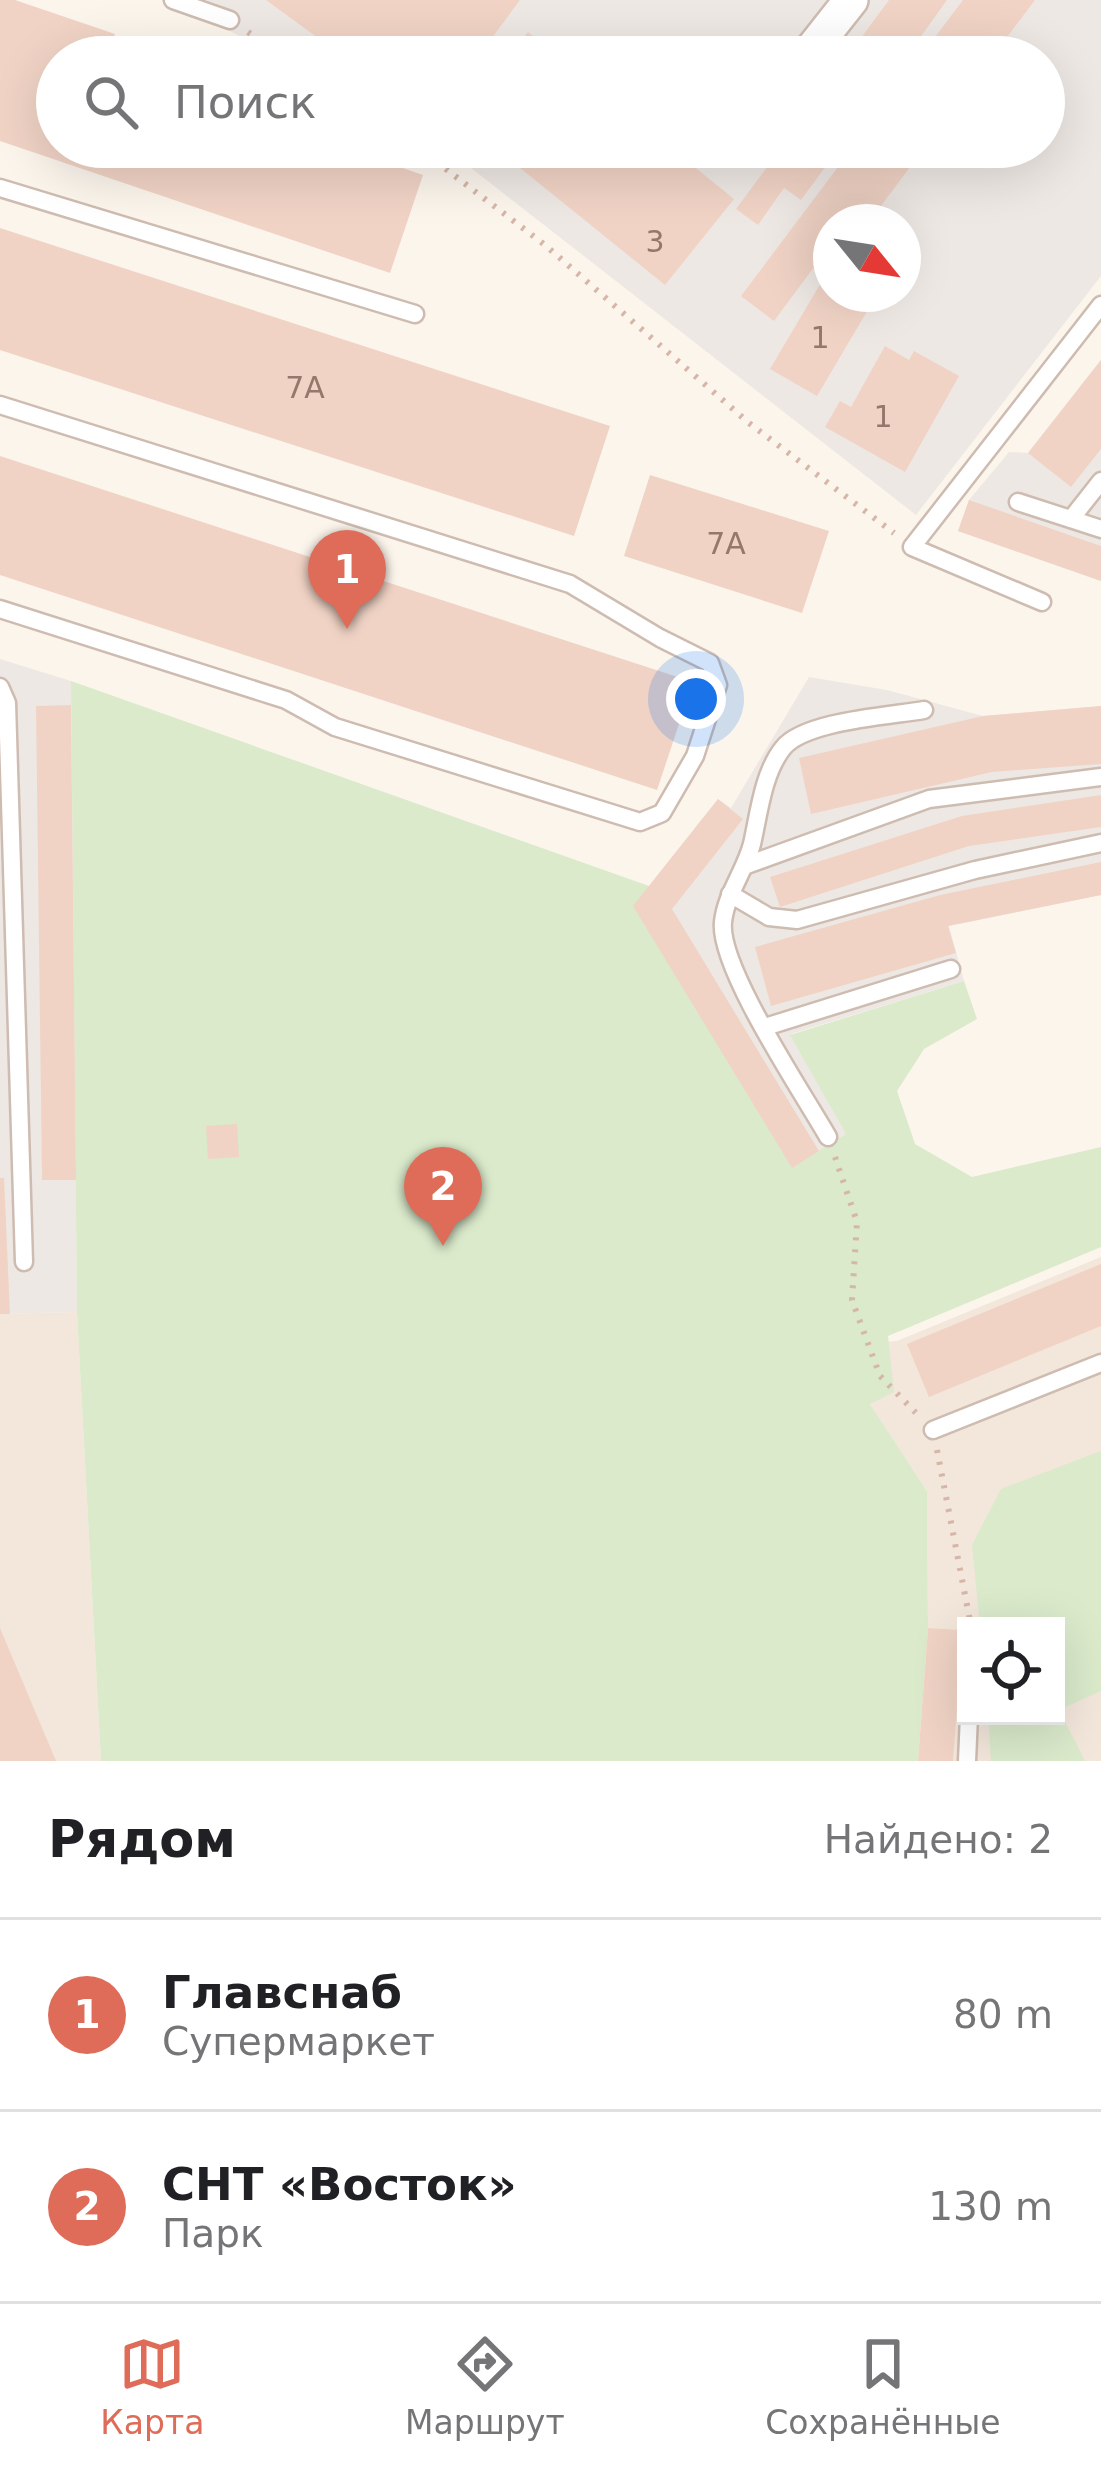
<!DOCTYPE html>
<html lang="ru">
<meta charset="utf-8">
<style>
:root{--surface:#fff;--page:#f2f2f2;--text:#202124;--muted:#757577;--line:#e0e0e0;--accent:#df6c59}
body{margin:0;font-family:"DejaVu Sans",sans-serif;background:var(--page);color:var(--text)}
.controls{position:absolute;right:36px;bottom:36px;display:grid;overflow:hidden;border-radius:0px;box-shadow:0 12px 48px #0002}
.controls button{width:108px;height:108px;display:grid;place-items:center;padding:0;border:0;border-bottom:3px solid var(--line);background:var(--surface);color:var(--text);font:60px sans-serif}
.compass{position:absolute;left:813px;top:204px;width:108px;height:108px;border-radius:50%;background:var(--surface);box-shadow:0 12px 48px #0002;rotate:120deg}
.you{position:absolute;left:696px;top:699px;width:42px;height:42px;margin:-30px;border:9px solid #fff;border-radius:50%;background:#1a73e8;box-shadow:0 0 0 18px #1a73e833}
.badge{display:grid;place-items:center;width:78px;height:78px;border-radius:50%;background:var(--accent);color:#fff;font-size:39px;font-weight:700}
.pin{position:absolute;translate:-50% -99px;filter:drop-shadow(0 3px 6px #0008)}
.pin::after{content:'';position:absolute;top:63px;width:42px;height:36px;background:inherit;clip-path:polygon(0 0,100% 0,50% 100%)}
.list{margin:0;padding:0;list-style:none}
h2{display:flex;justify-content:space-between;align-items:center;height:156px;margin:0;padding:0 48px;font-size:51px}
h2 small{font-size:39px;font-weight:400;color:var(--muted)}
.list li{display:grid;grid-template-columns:78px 1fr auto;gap:36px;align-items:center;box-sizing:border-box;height:192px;padding:0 48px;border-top:3px solid var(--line)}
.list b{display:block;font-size:45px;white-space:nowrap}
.list p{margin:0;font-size:39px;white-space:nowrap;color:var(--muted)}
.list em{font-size:39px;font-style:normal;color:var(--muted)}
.icon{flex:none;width:66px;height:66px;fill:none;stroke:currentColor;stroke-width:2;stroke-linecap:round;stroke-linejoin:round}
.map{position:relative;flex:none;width:1101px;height:1761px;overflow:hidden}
.search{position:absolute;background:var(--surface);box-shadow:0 12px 48px #0002;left:36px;right:36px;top:36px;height:132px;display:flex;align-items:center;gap:30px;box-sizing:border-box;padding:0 42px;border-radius:66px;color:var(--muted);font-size:45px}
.sheet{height:540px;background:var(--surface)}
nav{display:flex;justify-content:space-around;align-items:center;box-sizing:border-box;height:168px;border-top:3px solid var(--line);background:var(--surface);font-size:33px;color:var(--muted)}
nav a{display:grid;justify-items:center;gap:6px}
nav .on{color:var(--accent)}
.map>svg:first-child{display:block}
.residential{fill:#f3e6db;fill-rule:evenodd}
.industrial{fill:#eee8e4;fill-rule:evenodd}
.green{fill:#daeacb}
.building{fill:#f0d3c5}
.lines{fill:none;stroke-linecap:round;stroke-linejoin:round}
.lane-casing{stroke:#cebcb1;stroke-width:21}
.street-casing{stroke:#cebcb1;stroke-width:38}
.path{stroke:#d6b6a8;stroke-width:6;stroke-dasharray:3 9;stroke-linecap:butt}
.lane{stroke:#fff;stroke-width:16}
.street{stroke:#fff;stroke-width:33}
.labels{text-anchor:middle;stroke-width:9;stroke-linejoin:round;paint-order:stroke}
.number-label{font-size:30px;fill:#95786c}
</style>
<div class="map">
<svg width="1101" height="1761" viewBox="0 0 1101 1761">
<rect width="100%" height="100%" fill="#fcf5ec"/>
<g class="residential">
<path d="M1101,1257v504h-148l9,-131 -34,-2 -1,-137 -95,-145 65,-5zM966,1626h90v90h-90z"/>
<path d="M77,1312l24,449h-101v-447z"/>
</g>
<g class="industrial">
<path d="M170,0h931v276l-185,239 -472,-368h600v-90h-764zM831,222h72v72h-72z"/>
<path d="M1101,360v221l-143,-50 11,-31 40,-48 19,1z"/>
<path d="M0,659l71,22 6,631 -77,2z"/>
<path d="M809,677l78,13 96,26 118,-10v189l-152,31 15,55 -173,53 55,100 -54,34 -159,-262 85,-107 13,9z"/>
</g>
<g class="green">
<path d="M71,681l578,205 143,281 54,-33 -56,-99 174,-54 13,38 -53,30 -27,42 18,53 57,33 129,-30v100l-213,89 6,56 -24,12 57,87 1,137 -10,133h-817l-24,-449z"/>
<path d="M1101,1451v240l-42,19 26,51h-94l-3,-45h68v-90h-76l-8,-81 29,-56z"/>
</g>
<g class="building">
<path d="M0,0h15l100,34 -8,23h-50v90h285l81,28 -33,98 -390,-132z"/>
<path d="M266,0h254l-42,57h-134z"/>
<path d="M889,0h58l-41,57h-59z"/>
<path d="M963,0h72l-43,57h-72z"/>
<path d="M528,32l31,25h-52z"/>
<path d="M494,147h176l64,52 -69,86z"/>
<path d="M782,147h58l-39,53 -17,-12 -26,37 -22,-16z"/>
<path d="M853,147h72l-56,75h-38v33l-5,-4 -52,70 -33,-25z"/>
<path d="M0,228l610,198 -36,110 -574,-186z"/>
<path d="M822,281l9,5v8h14l24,14 -52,88 -47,-27z"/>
<path d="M885,346l24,14 5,-9 45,25 -54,96 -80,-45 15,-26 11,6z"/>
<path d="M1101,360v89l-30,38 -43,-34z"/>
<path d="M0,456l693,226 -36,108 -657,-215z"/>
<path d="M650,475l179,56 -27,82 -178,-57z"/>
<path d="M969,500l132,46v35l-143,-50z"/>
<path d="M71,705l5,475h-34l-6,-474z"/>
<path d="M1101,706v58l-109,8 -181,42 -12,-56 184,-42z"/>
<path d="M1101,795v32l-132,19 -189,61 -10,-30 192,-61z"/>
<path d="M718,799l25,20 -71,90 147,242 -27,17 -159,-262z"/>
<path d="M1101,862v33l-153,31 8,27 -185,53 -16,-59 185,-52z"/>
<path d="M237,1124l2,33 -31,2 -2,-33z"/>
<path d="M0,1178h4l6,136h-10z"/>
<path d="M1101,1264v62l-172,71 -22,-53z"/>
<path d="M0,1628l56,133h-56z"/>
<path d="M928,1628l35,2 -10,131h-35z"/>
</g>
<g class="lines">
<defs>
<g id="lane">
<path d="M173,0l57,20"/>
<path d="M0,188l415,126"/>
<path d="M0,405l570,179 90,54 50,25 8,22 -23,71 -33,57 -22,9 -305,-95 -49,-27 -286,-91"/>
<path d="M1018,502l83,27"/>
<path d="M1071,519l30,-38"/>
<path d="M1042,602l-130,-55 189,-242"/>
<path d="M0,687l7,16 17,559"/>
<path d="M747,865l182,-66 172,-22"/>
<path d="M730,894l39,23 28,3 178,-50 126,-27"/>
<path d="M765,1027l186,-58"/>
<path d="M828,1137c-25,-44 -110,-170 -105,-215 3,-28 22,-51 29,-78 7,-31 11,-71 31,-96 21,-27 106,-32 141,-38"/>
<path d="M933,1430l168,-67"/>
<path d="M967,1761l2,-45"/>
</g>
<path id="street" d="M806,57l45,-57"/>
</defs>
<use href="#lane" class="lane-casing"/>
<use href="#street" class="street-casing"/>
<g class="path">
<path d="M248,32l35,25"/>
<path d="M417,147l128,98 204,178 145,110"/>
<path d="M835,1157l22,65 -5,78 28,76 37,38"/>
<path d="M937,1450l34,176"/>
</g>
<use href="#lane" class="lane"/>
<use href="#street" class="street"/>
</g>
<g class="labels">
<g class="number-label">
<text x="655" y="252">3</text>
<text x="820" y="348">1</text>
<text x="305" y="398">7А</text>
<text x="883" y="427">1</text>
<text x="726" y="554">7А</text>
</g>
</g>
</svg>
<div class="controls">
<button><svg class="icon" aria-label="locate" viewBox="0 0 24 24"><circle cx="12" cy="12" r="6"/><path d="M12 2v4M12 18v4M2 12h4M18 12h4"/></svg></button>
</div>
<svg class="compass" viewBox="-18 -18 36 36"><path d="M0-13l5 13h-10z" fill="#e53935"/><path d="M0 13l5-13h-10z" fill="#757577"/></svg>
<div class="you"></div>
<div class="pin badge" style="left:347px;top:629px">1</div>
<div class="pin badge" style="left:443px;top:1246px">2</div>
<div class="search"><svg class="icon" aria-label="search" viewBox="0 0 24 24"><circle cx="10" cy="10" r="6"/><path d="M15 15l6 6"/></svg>Поиск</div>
</div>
<section class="sheet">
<h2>Рядом<small>Найдено: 2</small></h2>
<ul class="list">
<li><span class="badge">1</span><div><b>Главснаб</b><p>Супермаркет</p></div><em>80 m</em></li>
<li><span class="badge">2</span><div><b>СНТ «Восток»</b><p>Парк</p></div><em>130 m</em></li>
</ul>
</section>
<nav>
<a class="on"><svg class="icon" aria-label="map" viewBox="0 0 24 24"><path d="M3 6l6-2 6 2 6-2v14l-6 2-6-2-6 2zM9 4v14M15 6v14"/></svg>Карта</a>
<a><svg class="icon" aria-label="directions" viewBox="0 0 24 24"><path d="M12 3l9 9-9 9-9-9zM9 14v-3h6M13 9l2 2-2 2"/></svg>Маршрут</a>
<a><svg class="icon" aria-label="saved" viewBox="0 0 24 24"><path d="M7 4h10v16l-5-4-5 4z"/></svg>Сохранённые</a>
</nav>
